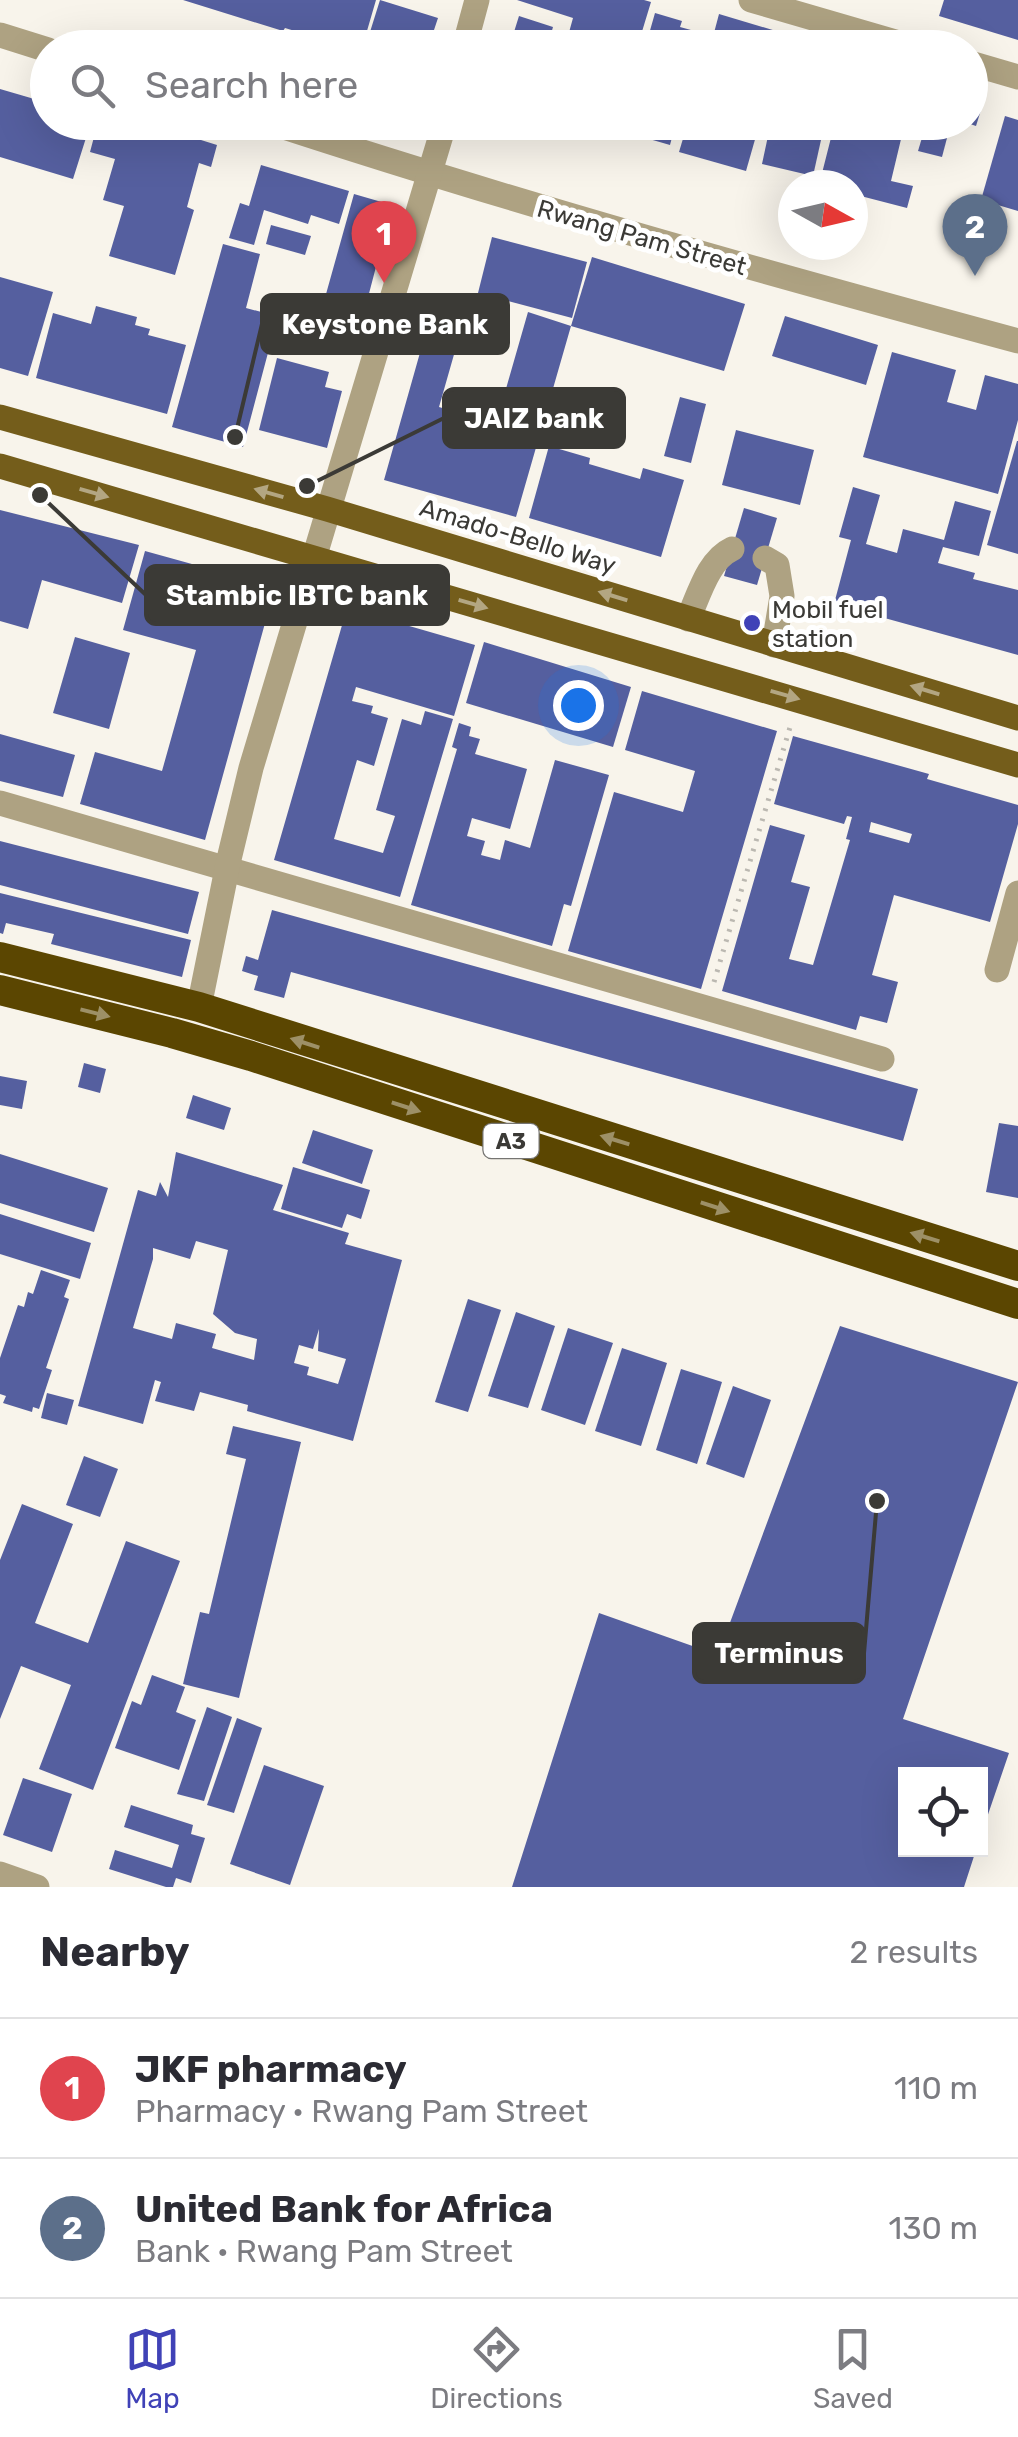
<!DOCTYPE html>
<meta charset="utf-8">
<style>
:root{--surface:#fff;--page:#f2f2f3;--text:#2b2b33;--muted:#7c7c81;--line:#e1e1e2;--accent:#4042b7}
body{margin:0;font-family:Rubik,sans-serif;background:var(--page);color:var(--text)}
.controls{position:absolute;right:30px;bottom:30px;display:grid;overflow:hidden;border-radius:0px;box-shadow:0 10px 40px #0002}
.controls button{width:90px;height:90px;display:grid;place-items:center;padding:0;border:0;border-bottom:2px solid var(--line);background:var(--surface);color:var(--text);font:50px sans-serif}
.compass{position:absolute;left:778px;top:170px;width:90px;height:90px;border-radius:50%;background:var(--surface);box-shadow:0 10px 40px #0002;rotate:98deg}
.you{position:absolute;left:578px;top:705px;width:35px;height:35px;margin:-25px;border:8px solid #fff;border-radius:50%;background:#1a73e8;box-shadow:0 0 0 15px #1a73e833}
.badge{display:grid;place-items:center;width:65px;height:65px;border-radius:50%;background:var(--accent);color:#fff;font-size:32px;font-weight:700}
.pin{position:absolute;translate:-50% -82px;filter:drop-shadow(0 2px 5px #0008)}
.pin::after{content:'';position:absolute;top:52px;width:35px;height:30px;background:inherit;clip-path:polygon(0 0,100% 0,50% 100%)}
.list{margin:0;padding:0;list-style:none}
h2{display:flex;justify-content:space-between;align-items:center;height:130px;margin:0;padding:0 40px;font-size:42px}
h2 small{font-size:32px;font-weight:400;color:var(--muted)}
.list li{display:grid;grid-template-columns:65px 1fr auto;gap:30px;align-items:center;box-sizing:border-box;height:140px;padding:0 40px;border-top:2px solid var(--line)}
.list b{display:block;font-size:38px;white-space:nowrap}
.list p{margin:0;font-size:32px;white-space:nowrap;color:var(--muted)}
.list em{font-size:32px;font-style:normal;color:var(--muted)}
.icon{flex:none;width:55px;height:55px;fill:none;stroke:currentColor;stroke-width:2;stroke-linecap:round;stroke-linejoin:round}
.map{position:relative;flex:none;width:1018px;height:1887px;overflow:hidden}
.search{position:absolute;background:var(--surface);box-shadow:0 10px 40px #0002;left:30px;right:30px;top:30px;height:110px;display:flex;align-items:center;gap:25px;box-sizing:border-box;padding:0 35px;border-radius:55px;color:var(--muted);font-size:38px}
.sheet{height:410px;background:var(--surface)}
nav{display:flex;justify-content:space-around;align-items:center;box-sizing:border-box;height:140px;border-top:2px solid var(--line);background:var(--surface);font-size:28px;color:var(--muted)}
nav a{display:grid;justify-items:center;gap:5px}
nav .on{color:var(--accent)}
.map>svg:first-child{display:block}
.building{fill:#555f9f;fill-rule:evenodd}
.lines{fill:none;stroke-linecap:round;stroke-linejoin:round}
.path{stroke:#bbb8b1;stroke-width:5;stroke-dasharray:2.5 8;stroke-linecap:butt}
.minor{stroke:#aea282;stroke-width:25}
.major{stroke:#745d1b;stroke-width:25}
.highway{stroke:#5b4601;stroke-width:30}
.oneway{fill:#b3a682}
.oneway2{fill:#9d9067}
.poi-dot{fill:#4042b7;stroke:#fff;stroke-width:4}
.labels{text-anchor:middle;stroke-width:10;stroke-linejoin:round;paint-order:stroke}
.shield{fill:#fff;stroke:#767572;stroke-width:2.5}
.shield-label{font-size:22px;font-weight:bold;fill:#3b3a36}
.street-label{font-size:25px;fill:#3b3a36;stroke:#fff}
.poi-label{font-size:25px;fill:#3b3a36;stroke:#fff;text-anchor:start}
.leader{fill:none;stroke:#3b3a36;stroke-width:4}
.callout-dot{fill:#3b3a36;stroke:#fff;stroke-width:4}
.callout{fill:#3b3a36;stroke:#3b3a36;stroke-width:4}
.callout-label{font-size:28px;text-anchor:middle;font-weight:bold;fill:#fff}
</style>
<div class="map">
<svg width="1018" height="1887" viewBox="0 0 1018 1887">
<rect width="100%" height="100%" fill="#f8f4eb"/>
<g class="building">
<path d="M183,0h193l-14,48h-11l-66,-20 -2,3z"/>
<path d="M380,0l58,18 -10,30h-63z"/>
<path d="M517,0h127l7,2 -14,46h-67l3,-10 -5,-2 5,-18z"/>
<path d="M944,0h74v40l-79,-24z"/>
<path d="M655,13l27,8 -2,6 22,6 -4,15h-53z"/>
<path d="M719,14l67,20 -4,14h-72z"/>
<path d="M519,16l34,11 -6,21h-38z"/>
<path d="M0,89l48,14v19h43l-18,57 -73,-22z"/>
<path d="M970,89l16,5 -10,32 -6,-2z"/>
<path d="M1005,116l13,4v91l-37,-11z"/>
<path d="M98,122h64l40,12 -1,6 16,5 -6,22 -12,-4 -12,44 7,3 -19,65 -66,-19 15,-50 -21,-6 12,-41 -25,-7z"/>
<path d="M612,122h64l-6,23 -59,-17z"/>
<path d="M688,122h72l-14,49 -67,-19z"/>
<path d="M771,122h23l29,9 -10,45 -51,-12z"/>
<path d="M835,122h18l49,13 -11,46 22,5 -6,22 -54,-14v-9h-34z"/>
<path d="M924,131l23,7 -5,19 -24,-6z"/>
<path d="M261,165l88,26 -10,33 -28,-9 -3,9 -44,-14 -10,35 -25,-7 11,-35 9,3z"/>
<path d="M354,194l31,9 -16,58 8,2 -22,84 -41,-10z"/>
<path d="M271,225l40,11 -6,19 -39,-11z"/>
<path d="M492,237l95,25 -15,56 -94,-25z"/>
<path d="M223,244l37,10 -14,54 49,13 -8,33 -18,-5 -26,98 -71,-20z"/>
<path d="M592,257l153,47 -21,67 -153,-45z"/>
<path d="M0,277l53,15 -25,84 -28,-8z"/>
<path d="M96,306l41,11 -2,8 15,4 -2,6 38,10 -19,69 -131,-36 17,-65 38,11z"/>
<path d="M528,312l43,14 -55,191 -132,-37 41,-145 32,9 -18,63 27,8 -5,18 30,8z"/>
<path d="M785,316l93,29 -12,40 -94,-29z"/>
<path d="M892,352l64,18 -9,32 29,8 9,-35 33,9v36l-20,74 -135,-37z"/>
<path d="M277,358l52,14 -4,15 17,4 -15,57 -68,-18z"/>
<path d="M680,397l26,7 -15,59 -27,-7z"/>
<path d="M736,430l78,20 -14,55 -78,-20z"/>
<path d="M1017,441h1v113l-31,-9z"/>
<path d="M549,446l41,12 -1,6 51,15 3,-11 41,12 -23,77 -132,-39z"/>
<path d="M853,487l27,8 -14,49 31,9 6,-24 41,11 11,-39 36,10 -12,45 -36,-9 -5,16 37,10 -2,6 45,11v65l-184,-51 17,-64 -12,-3z"/>
<path d="M744,508l33,10 -20,67 -33,-9z"/>
<path d="M0,510l139,35 -17,58 -80,-23 -14,49 -28,-8z"/>
<path d="M145,551l130,36 -70,253 -125,-36 15,-52 67,19 34,-121 -73,-20z"/>
<path d="M347,608l128,37 -21,71 -98,-29 -4,14 21,5 -2,7 17,5 -14,48 -17,-6 -23,79 49,14 12,-37 -19,-6 26,-91 19,6 4,-14 28,8 -53,178 -126,-37z"/>
<path d="M75,637l55,16 -21,76 -56,-16z"/>
<path d="M484,642l147,45 -18,60 -147,-44z"/>
<path d="M642,691l135,40 -76,258 -133,-38 46,-159 69,20 12,-41 -70,-21z"/>
<path d="M459,723l12,4 -2,9 11,3 -5,15 52,15 -17,60 -38,-11 -5,18 18,5 -4,14 19,5 5,-20 25,8 25,-88 54,15 -38,131 -7,-2 -12,42 -141,-41 46,-156 -5,-2z"/>
<path d="M0,734l75,21 -12,42 -63,-16z"/>
<path d="M793,736l136,38 -2,5 91,26v19l-28,98 -96,-27 -22,80 26,7 -11,41 -27,-7 -4,14 -134,-39 48,-166 35,10 -14,47 19,5 -21,72 24,6 37,-125 -4,-1 6,-22 -5,-1 -3,8 -70,-20zM871,822l41,12 -3,9 -40,-11z"/>
<path d="M0,841l199,51 -11,42 -188,-49z"/>
<path d="M0,893l191,47 -9,37 -131,-33 3,-10 -48,-11 -3,11 -3,-1z"/>
<path d="M272,910l646,179 -15,52 -612,-169 -7,26 -30,-8 4,-14 -16,-5 4,-15 12,4z"/>
<path d="M84,1063l22,6 -6,24 -22,-6z"/>
<path d="M0,1076l27,5 -5,28 -22,-4z"/>
<path d="M193,1095l38,13 -7,22 -38,-12z"/>
<path d="M999,1123l19,3v72l-32,-6z"/>
<path d="M313,1130l60,20 -11,34 -60,-21z"/>
<path d="M176,1152l107,33 -10,25 76,23 -4,11 57,16 -49,181 -106,-30 1,-6 -48,-13 -6,19 -39,-10 6,-19 -6,-2 -12,44 -65,-18 60,-216 18,6 4,-14 8,15zM196,1241l32,9 -15,64 22,19 22,6 -3,21 -42,-12 4,-14 -40,-11 -4,16 -39,-11 20,-69v-11l37,11zM319,1329l-1,22 28,8 -8,25 -31,-9 2,-8 -15,-4 5,-18 14,4z"/>
<path d="M0,1154l108,34 -14,44 -94,-29z"/>
<path d="M293,1167l77,23 -9,29 -14,-5 -5,14 -61,-19z"/>
<path d="M0,1214l91,29 -11,36 -80,-25z"/>
<path d="M41,1270l29,10 -6,17 5,2 -23,69 6,2 -13,39 -6,-2 -1,5 -29,-9 3,-7 -6,-2v-36l18,-53 6,2 4,-15 5,2z"/>
<path d="M468,1299l33,11 -33,102 -33,-10z"/>
<path d="M516,1312l39,14 -27,82 -40,-12z"/>
<path d="M840,1326l178,56 -115,337 106,34 -28,82 -1,-61h-74v76h70l-12,37h-452l87,-274 119,42z"/>
<path d="M568,1328l45,15 -28,82 -44,-15z"/>
<path d="M622,1348l45,15 -26,83 -46,-15z"/>
<path d="M681,1369l41,13 -25,82 -41,-14z"/>
<path d="M733,1386l38,14 -27,78 -38,-14z"/>
<path d="M47,1393l27,7 -7,25 -26,-7z"/>
<path d="M233,1426l68,16 -62,256 -56,-14 17,-72 9,2 37,-155 -20,-5z"/>
<path d="M84,1456l34,13 -18,48 -34,-12z"/>
<path d="M22,1504l51,20 -38,99 53,20 38,-102 54,20 -87,229 -54,-21 32,-84 -50,-19 -21,53v-159z"/>
<path d="M152,1675l33,12 -9,25 20,8 -17,50 -64,-22 17,-47 9,4z"/>
<path d="M207,1707l25,10 -28,84 -27,-7z"/>
<path d="M237,1718l25,10 -28,85 -27,-8z"/>
<path d="M264,1765l60,21 -34,99 -60,-21z"/>
<path d="M23,1778l49,16 -20,58 -49,-17z"/>
<path d="M131,1805l62,20 -2,9 14,4 -14,45 -15,-5 -3,9h-7l-57,-18 6,-19 57,18 7,-23 -55,-18z"/>
</g>
<g class="lines">
<path class="path" d="M714,982l77,-258"/>
<g class="minor">
<path d="M751,0l165,48"/>
<path d="M0,35l48,15"/>
<path d="M464,48l13,-48"/>
<path d="M970,63l48,14"/>
<path d="M269,122c247,81 498,151 749,219"/>
<path d="M765,558l12,7 5,31 -8,49"/>
<path d="M688,619c11,-24 20,-59 44,-70"/>
<path d="M0,803l882,256"/>
<path d="M997,970l21,-77"/>
<path d="M199,1007l30,-148 22,-91 194,-646"/>
<path d="M0,1874l37,13"/>
</g>
<g class="major">
<path d="M0,417l327,92 691,209"/>
<path d="M0,466l1018,299"/>
</g>
<g class="highway">
<path d="M0,957l199,50 819,259"/>
<path d="M0,990l172,43 79,23 767,248"/>
</g>
</g>
<defs><path id="oneway-solid" d="M-6-.8H1V-3.2L6.5 0L1 3.2V.8H-6Z" transform="scale(2.5)"/></defs>
<g class="oneway">
<use href="#oneway-solid" transform="translate(94 493) rotate(16)"/>
<use href="#oneway-solid" transform="translate(269 493) rotate(-164)"/>
<use href="#oneway-solid" transform="translate(613 596) rotate(-163)"/>
<use href="#oneway-solid" transform="translate(473 604) rotate(16)"/>
<use href="#oneway-solid" transform="translate(925 690) rotate(-163)"/>
<use href="#oneway-solid" transform="translate(785 695) rotate(16)"/>
</g>
<g class="oneway2">
<use href="#oneway-solid" transform="translate(95 1013) rotate(14)"/>
<use href="#oneway-solid" transform="translate(305 1043) rotate(-162)"/>
<use href="#oneway-solid" transform="translate(406 1107) rotate(18)"/>
<use href="#oneway-solid" transform="translate(615 1140) rotate(-163)"/>
<use href="#oneway-solid" transform="translate(715 1207) rotate(18)"/>
<use href="#oneway-solid" transform="translate(925 1237) rotate(-163)"/>
</g>
<circle class="poi-dot" cx="752" cy="623" r="10"/>
<g class="labels">
<rect class="shield" x="483.5" y="1124" width="55" height="34" rx="8"/>
<g class="shield-label">
<text x="511" y="1149">A3</text>
</g>
<g class="street-label">
<text transform="translate(642 237) rotate(16)" y="9">Rwang Pam Street</text>
<text transform="translate(518 536) rotate(17)" y="9">Amado-Bello Way</text>
</g>
<g class="poi-label">
<text x="772" y="618">Mobil fuel<tspan x="772" dy="29">station</tspan></text>
</g>
</g>
<path class="leader" d="M235 437L262 324M307 486L444 418M40 495L146 595M877 1501L864 1653"/>
<g class="callout-dot">
<circle cx="235" cy="437" r="10"/>
<circle cx="307" cy="486" r="10"/>
<circle cx="40" cy="495" r="10"/>
<circle cx="877" cy="1501" r="10"/>
</g>
<g class="callout">
<rect x="262" y="295" width="246" height="58" rx="10"/>
<rect x="444" y="389" width="180" height="58" rx="10"/>
<rect x="146" y="566" width="302" height="58" rx="10"/>
<rect x="694" y="1624" width="170" height="58" rx="10"/>
</g>
<g class="callout-label">
<text x="385" y="334">Keystone Bank</text>
<text x="534" y="428">JAIZ bank</text>
<text x="297" y="605">Stambic IBTC bank</text>
<text x="779" y="1663">Terminus</text>
</g>
</svg>
<div class="controls">
<button><svg class="icon" aria-label="locate" viewBox="0 0 24 24"><circle cx="12" cy="12" r="6"/><path d="M12 2v4M12 18v4M2 12h4M18 12h4"/></svg></button>
</div>
<svg class="compass" viewBox="-18 -18 36 36"><path d="M0-13l5 13h-10z" fill="#e53935"/><path d="M0 13l5-13h-10z" fill="#7c7c81"/></svg>
<div class="you"></div>
<div class="pin badge" style="left:384px;top:283px;background:#e0444e">1</div>
<div class="pin badge" style="left:975px;top:276px;background:#5c6f8a">2</div>
<div class="search"><svg class="icon" aria-label="search" viewBox="0 0 24 24"><circle cx="10" cy="10" r="6"/><path d="M15 15l6 6"/></svg>Search here</div>
</div>
<section class="sheet">
<h2>Nearby<small>2 results</small></h2>
<ul class="list">
<li><span class="badge" style="background:#e0444e">1</span><div><b>JKF pharmacy</b><p>Pharmacy · Rwang Pam Street</p></div><em>110 m</em></li>
<li><span class="badge" style="background:#5c6f8a">2</span><div><b>United Bank for Africa</b><p>Bank · Rwang Pam Street</p></div><em>130 m</em></li>
</ul>
</section>
<nav>
<a class="on"><svg class="icon" aria-label="map" viewBox="0 0 24 24"><path d="M3 6l6-2 6 2 6-2v14l-6 2-6-2-6 2zM9 4v14M15 6v14"/></svg>Map</a>
<a><svg class="icon" aria-label="directions" viewBox="0 0 24 24"><path d="M12 3l9 9-9 9-9-9zM9 14v-3h6M13 9l2 2-2 2"/></svg>Directions</a>
<a><svg class="icon" aria-label="saved" viewBox="0 0 24 24"><path d="M7 4h10v16l-5-4-5 4z"/></svg>Saved</a>
</nav>
